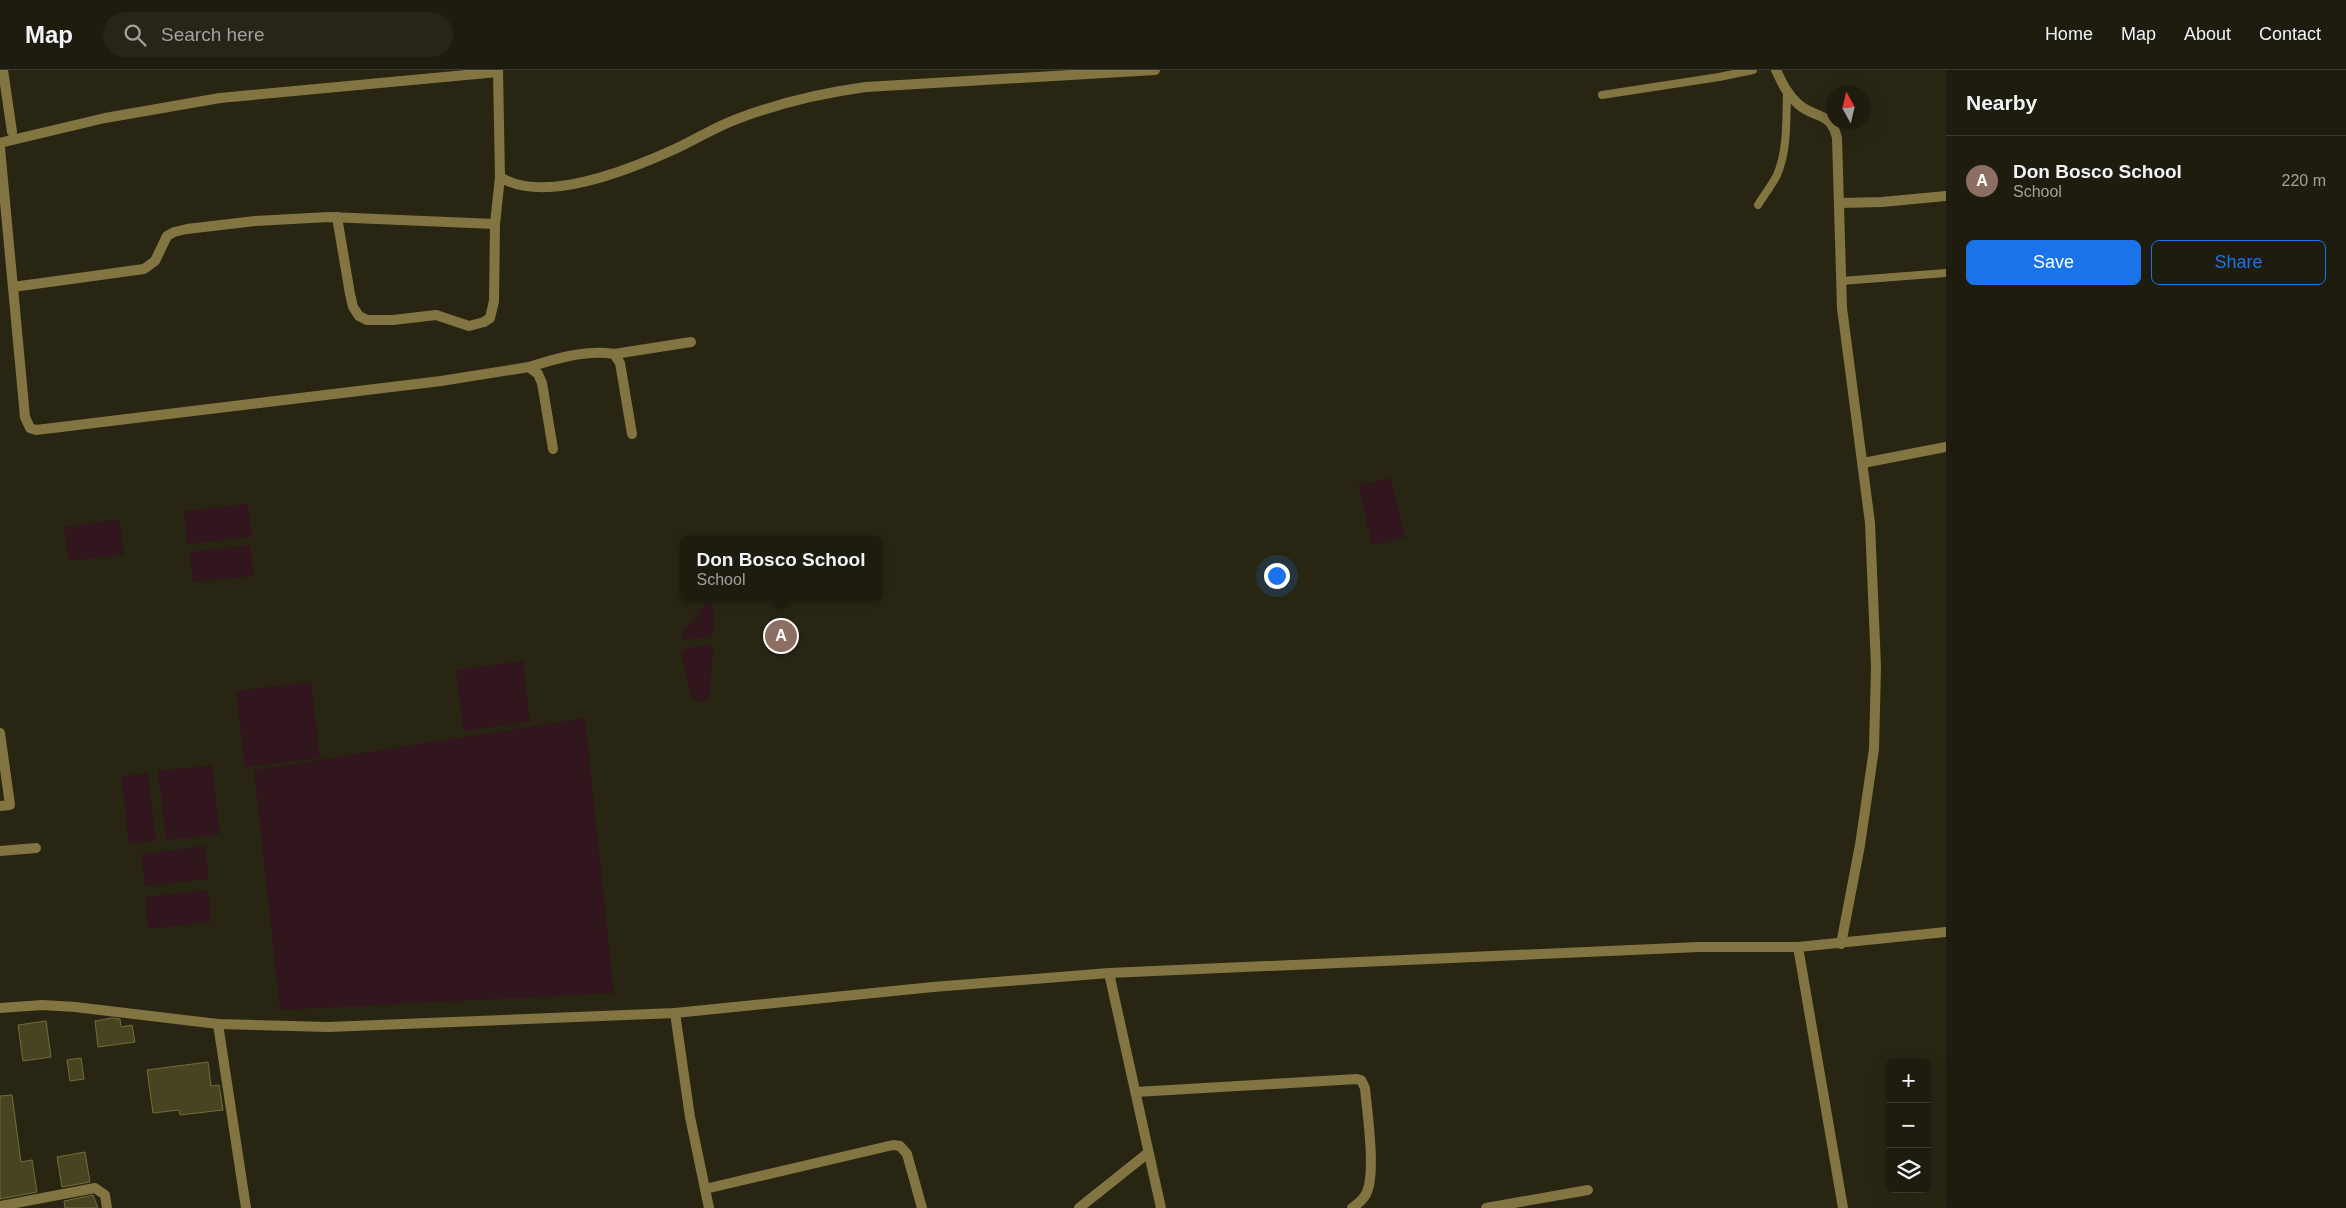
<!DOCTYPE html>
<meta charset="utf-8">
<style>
:root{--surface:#1e1c0e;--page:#262517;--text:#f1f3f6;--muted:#a1a19e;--line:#3c3a2e;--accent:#1a73e8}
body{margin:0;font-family:Helvetica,sans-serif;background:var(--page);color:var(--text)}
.controls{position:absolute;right:15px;bottom:15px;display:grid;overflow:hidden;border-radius:8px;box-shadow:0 5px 20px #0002}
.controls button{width:45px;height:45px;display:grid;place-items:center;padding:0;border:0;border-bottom:1px solid var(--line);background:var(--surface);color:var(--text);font:25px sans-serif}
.compass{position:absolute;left:1826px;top:15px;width:45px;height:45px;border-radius:50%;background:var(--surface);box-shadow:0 5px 20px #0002;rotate:352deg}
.you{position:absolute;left:1276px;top:505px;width:18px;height:18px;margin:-12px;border:4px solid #fff;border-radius:50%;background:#1a73e8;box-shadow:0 0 0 8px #1a73e833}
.badge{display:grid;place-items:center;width:32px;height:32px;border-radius:50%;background:var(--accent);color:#fff;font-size:16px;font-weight:700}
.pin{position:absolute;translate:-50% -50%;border:2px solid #fff;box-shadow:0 1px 5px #0006}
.popup{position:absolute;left:680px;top:466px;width:202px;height:65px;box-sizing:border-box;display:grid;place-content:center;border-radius:8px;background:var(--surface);filter:drop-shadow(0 1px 4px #0005);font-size:16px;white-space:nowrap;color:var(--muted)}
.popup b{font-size:19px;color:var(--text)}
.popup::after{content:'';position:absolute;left:50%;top:100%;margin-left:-10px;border:10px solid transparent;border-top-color:var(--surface)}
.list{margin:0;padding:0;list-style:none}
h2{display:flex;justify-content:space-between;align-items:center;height:65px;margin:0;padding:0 20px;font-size:21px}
h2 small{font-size:16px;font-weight:400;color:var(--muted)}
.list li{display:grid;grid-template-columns:32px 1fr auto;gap:15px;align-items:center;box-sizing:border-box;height:90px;padding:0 20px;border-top:1px solid var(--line)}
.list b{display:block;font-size:19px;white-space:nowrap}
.list p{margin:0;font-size:16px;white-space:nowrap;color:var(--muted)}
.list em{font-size:16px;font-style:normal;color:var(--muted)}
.actions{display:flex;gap:10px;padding:15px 20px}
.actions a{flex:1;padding:11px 0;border:1px solid var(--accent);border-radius:8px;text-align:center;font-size:18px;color:var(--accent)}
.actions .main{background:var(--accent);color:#fff}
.icon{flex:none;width:28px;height:28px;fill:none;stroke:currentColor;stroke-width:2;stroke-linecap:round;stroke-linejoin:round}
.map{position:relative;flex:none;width:1946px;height:1138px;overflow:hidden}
header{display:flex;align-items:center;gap:30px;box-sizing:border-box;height:70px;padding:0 25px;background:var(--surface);border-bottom:1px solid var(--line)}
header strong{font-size:24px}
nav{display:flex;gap:28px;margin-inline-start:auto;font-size:18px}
.search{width:350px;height:45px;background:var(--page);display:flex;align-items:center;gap:12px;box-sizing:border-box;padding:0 18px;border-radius:28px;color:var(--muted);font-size:19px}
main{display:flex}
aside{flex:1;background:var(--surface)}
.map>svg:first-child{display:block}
.green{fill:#31161e}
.building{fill:#474521;stroke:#716e35}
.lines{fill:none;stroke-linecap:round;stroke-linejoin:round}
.service{stroke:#827542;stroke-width:8}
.minor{stroke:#827542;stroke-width:10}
.tertiary{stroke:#827542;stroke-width:10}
</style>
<header>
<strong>Map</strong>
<div class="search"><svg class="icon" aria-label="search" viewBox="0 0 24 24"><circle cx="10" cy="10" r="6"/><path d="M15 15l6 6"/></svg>Search here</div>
<nav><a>Home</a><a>Map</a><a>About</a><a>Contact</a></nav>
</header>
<main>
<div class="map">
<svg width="1946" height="1138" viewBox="0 0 1946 1138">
<rect width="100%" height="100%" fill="#282613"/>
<g class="green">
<path d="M1391,408l14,59 -33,8 -14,-60z"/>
<path d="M248,434l4,33 -65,7 -3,-33z"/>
<path d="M119,449l5,35 -55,7 -5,-34z"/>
<path d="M250,475l4,31 -61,6 -3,-30z"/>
<path d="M708,531h3l1,3c1,11 6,28 -3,34l-25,1 -2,-5z"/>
<path d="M709,575l4,3 -3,45 -5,8 -8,1 -6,-5 -10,-45 6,-4z"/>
<path d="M523,591l7,61 -67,9 -7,-61z"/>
<path d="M311,612l9,76 -75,9 -9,-76z"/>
<path d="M585,648l29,275 -334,17 -26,-240z"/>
<path d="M212,695l8,69 -54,6 -8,-69z"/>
<path d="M148,703l8,68 -27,3 -8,-68z"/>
<path d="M205,776l4,33 -64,7 -4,-32z"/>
<path d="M208,820l3,32 -63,7 -3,-32z"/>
</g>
<g class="building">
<path d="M112,948l8,1 1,8 11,-2 3,17 -37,5 -3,-26z"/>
<path d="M46,951l5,36 -28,4 -5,-36z"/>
<path d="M81,988l3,21 -14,2 -3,-21z"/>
<path d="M208,992l3,24 8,-1 4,25 -43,5 -1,-5 -26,3 -6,-43z"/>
<path d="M12,1025l9,67 11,-2 5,32 -37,7v-103z"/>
<path d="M85,1082l5,30 -28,5 -5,-30z"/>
<path d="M93,1125l5,13h-33l-1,-7z"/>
</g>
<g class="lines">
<g class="service">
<path d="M1602,25l117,-18 34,-7"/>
<path d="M1758,135c6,-10 14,-20 19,-30 11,-26 9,-55 10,-82"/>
<path d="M1841,211l105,-8"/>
</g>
<g class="minor">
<path d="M3,0l9,62"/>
<path d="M0,73l105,-25 115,-20 278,-26"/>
<path d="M0,78l25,269 5,11 6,2 405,-49 88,-14 9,7 4,9 11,66"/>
<path d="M500,107c45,28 131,-8 175,-28 20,-9 40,-22 62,-30 42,-16 84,-26 129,-32l289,-17"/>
<path d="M1839,133l43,-1 64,-6"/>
<path d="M337,147l13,77 3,13 6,9 8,4h26l43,-5 33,11 15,-4 6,-4 4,-17 1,-77 5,-47 -2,-107"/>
<path d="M13,217l131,-18 11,-8 12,-25 7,-4 13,-3 68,-8 74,-4 166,7"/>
<path d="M614,284l77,-12"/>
<path d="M529,297c26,-8 58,-18 85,-13l6,9 12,71"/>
<path d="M1863,393l83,-16"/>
<path d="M0,663l10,72 -10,1"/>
<path d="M0,781l36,-3"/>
<path d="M1798,877l45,261"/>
<path d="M1109,903l52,235"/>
<path d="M675,943l15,104 19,91"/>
<path d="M218,954l28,184"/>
<path d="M1136,1022l221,-13 4,1 4,8c2,24 11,82 2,104 -3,7 -9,12 -15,16"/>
<path d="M705,1119l188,-44 7,1 7,8 15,54"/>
<path d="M0,1136l95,-18 10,7 2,13"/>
<path d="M1079,1138l69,-55"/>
<path d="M1486,1138l102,-18"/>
</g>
<g class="tertiary">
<path d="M1776,0c6,13 11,24 22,34 17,15 33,7 39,34l5,170 28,215 6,144 -2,82 -14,96 -19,99"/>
<path d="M0,938l42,-3 33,2 143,17 110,3 347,-14 258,-26 176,-14 590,-26h99l148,-15"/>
</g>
</g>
</svg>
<div class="controls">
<button>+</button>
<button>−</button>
<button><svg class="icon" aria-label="layers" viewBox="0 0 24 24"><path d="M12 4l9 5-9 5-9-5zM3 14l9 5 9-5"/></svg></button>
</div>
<svg class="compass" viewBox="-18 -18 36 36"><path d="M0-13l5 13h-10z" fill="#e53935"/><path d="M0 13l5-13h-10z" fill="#a1a19e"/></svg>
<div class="you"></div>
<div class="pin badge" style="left:781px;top:566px;background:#8d6e63">A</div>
<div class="popup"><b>Don Bosco School</b>School</div>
</div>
<aside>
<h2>Nearby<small></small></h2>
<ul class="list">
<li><span class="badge" style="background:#8d6e63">A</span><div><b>Don Bosco School</b><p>School</p></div><em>220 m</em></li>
</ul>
<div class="actions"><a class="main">Save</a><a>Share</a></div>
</aside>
</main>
